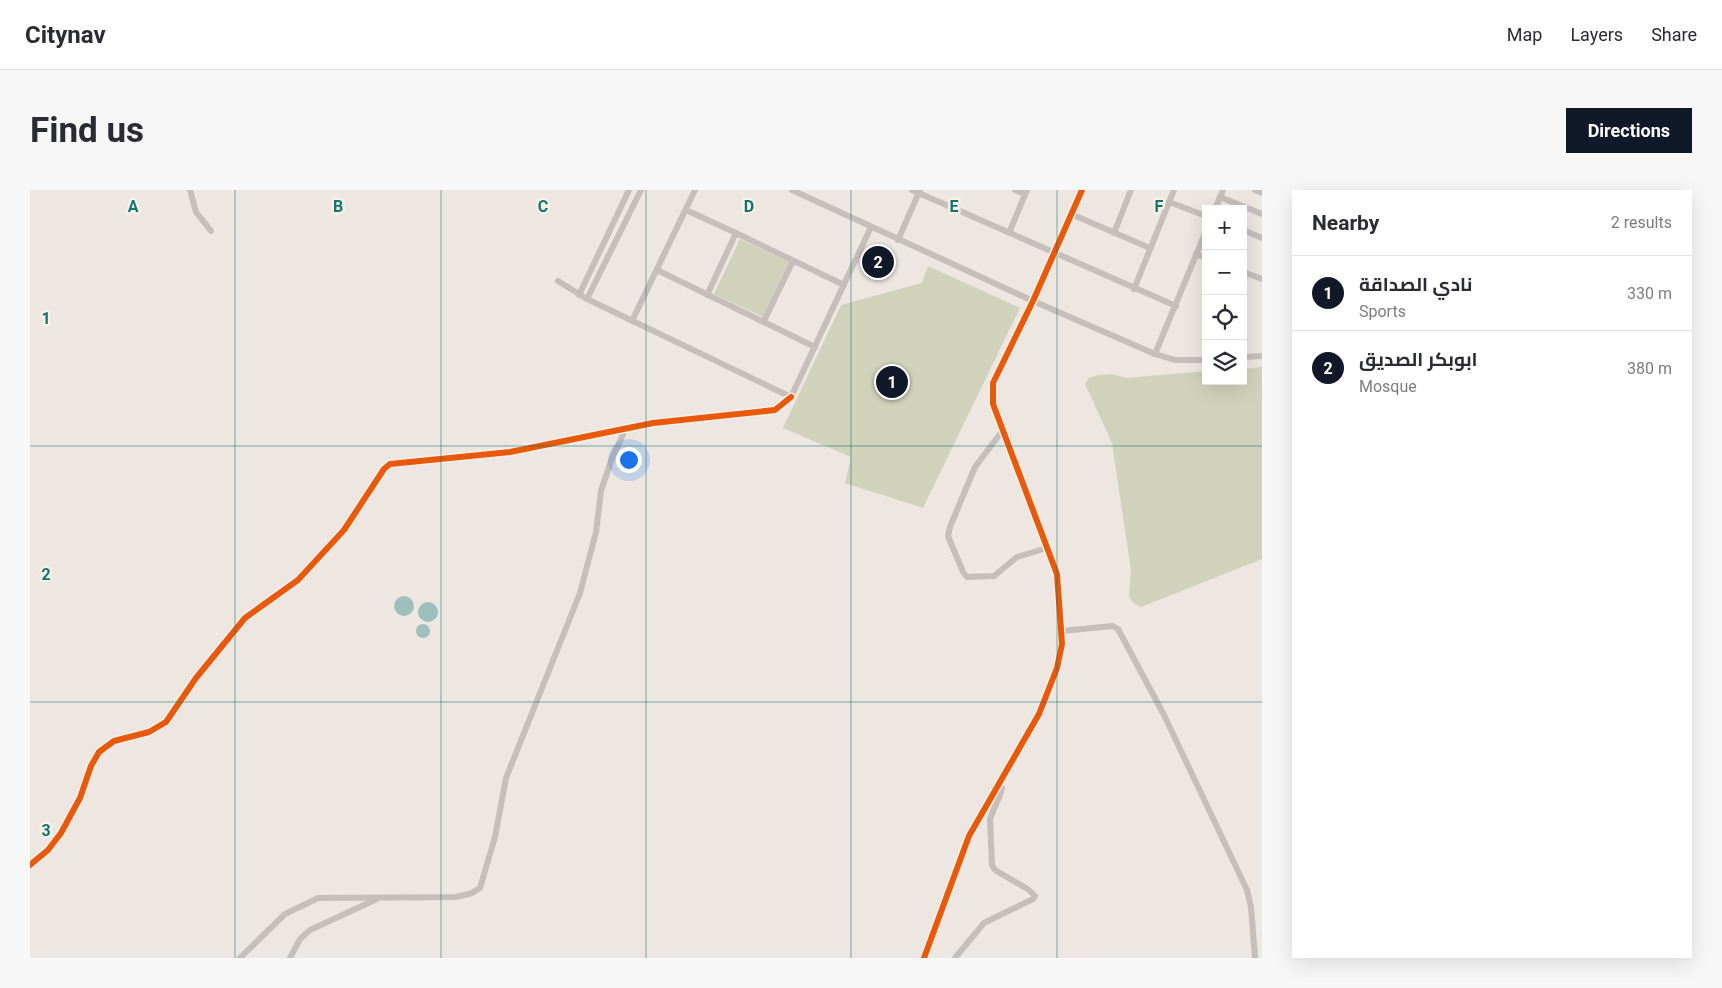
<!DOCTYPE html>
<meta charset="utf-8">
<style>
:root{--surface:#fff;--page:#f7f7f7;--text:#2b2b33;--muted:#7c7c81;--line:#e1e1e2;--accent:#111827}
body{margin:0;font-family:Roboto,Cairo,sans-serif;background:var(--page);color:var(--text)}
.controls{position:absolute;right:15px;top:15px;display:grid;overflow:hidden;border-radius:0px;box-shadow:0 5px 20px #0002}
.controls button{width:45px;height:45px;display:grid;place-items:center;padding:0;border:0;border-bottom:1px solid var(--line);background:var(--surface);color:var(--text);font:25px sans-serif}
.you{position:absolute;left:598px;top:269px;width:18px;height:18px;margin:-12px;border:4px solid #fff;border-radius:50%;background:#1a73e8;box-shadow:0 0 0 8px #1a73e833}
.badge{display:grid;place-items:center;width:32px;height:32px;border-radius:50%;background:var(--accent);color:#fff;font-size:16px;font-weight:700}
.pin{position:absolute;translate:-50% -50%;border:2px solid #fff;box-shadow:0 1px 5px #0006}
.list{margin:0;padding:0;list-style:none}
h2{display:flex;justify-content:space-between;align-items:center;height:65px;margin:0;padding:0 20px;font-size:21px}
h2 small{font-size:16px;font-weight:400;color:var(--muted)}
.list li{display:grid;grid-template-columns:32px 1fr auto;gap:15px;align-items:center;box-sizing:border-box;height:75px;padding:0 20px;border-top:1px solid var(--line)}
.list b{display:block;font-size:19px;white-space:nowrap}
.list p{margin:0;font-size:16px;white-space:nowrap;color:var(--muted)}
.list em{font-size:16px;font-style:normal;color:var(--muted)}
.icon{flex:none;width:28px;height:28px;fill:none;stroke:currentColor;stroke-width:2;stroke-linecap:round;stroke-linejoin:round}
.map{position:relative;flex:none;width:1232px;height:768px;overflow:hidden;border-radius:0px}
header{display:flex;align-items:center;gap:30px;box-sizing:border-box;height:70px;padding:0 25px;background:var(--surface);border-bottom:1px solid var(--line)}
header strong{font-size:24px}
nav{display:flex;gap:28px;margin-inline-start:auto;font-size:18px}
.intro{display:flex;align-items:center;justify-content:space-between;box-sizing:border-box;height:120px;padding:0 30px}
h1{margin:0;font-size:35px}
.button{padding:12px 22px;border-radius:0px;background:var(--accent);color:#fff;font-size:18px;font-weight:700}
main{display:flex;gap:30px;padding:0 30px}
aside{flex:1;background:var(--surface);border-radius:0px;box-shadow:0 5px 20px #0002}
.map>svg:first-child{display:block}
.green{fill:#d0d2bb}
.water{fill:#9dc0bc}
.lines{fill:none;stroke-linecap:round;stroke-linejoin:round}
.minor{stroke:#c6beba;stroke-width:6}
.cycleway-casing{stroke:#faf0e8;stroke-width:9}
.cycleway{stroke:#e8590c;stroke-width:6}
.grid{fill:none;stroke:#0f766e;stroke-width:1;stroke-opacity:0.55}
.grid-label{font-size:16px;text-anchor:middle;font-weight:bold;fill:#0f766e;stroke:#faf0e8;stroke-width:5;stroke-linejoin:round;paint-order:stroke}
</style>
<header>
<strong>Citynav</strong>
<nav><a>Map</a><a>Layers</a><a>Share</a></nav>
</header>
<div class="intro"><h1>Find us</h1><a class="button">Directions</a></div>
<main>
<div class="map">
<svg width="1232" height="768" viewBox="0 0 1232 768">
<rect width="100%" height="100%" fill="#ede6e1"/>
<g class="green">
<path d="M710,49l49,23 -26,55 -49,-23z"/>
<path d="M898,76l92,42 -97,200 -78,-25 6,-26 -68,-29 58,-123 81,-22z"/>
<path d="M1232,177v192l-121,48 -8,-4 -4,-7 2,-26 -19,-127 -27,-59 4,-6 9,-3 14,-1 15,4 79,-7v10h37v-12z"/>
</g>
<g class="water">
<circle cx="374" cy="416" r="10"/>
<circle cx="398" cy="422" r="10"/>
<circle cx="393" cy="441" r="7"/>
</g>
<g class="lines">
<g class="minor">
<path d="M160,0l6,22 15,19"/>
<path d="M762,0l241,111 122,53 20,6h31"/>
<path d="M882,0l264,116"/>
<path d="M985,0l10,4"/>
<path d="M1225,0l7,3"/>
<path d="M1190,7l42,17"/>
<path d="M1139,12l37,14"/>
<path d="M1185,19l8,-19"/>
<path d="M656,20l50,23"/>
<path d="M1041,24l79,34"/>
<path d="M1213,40l19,8"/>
<path d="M979,43l18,-43"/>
<path d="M1084,43l17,-43"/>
<path d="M868,50l22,-50"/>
<path d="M1166,64l10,4"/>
<path d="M627,80l158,77"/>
<path d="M1213,82l19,7"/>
<path d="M528,91l29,18 204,98 80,-170"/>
<path d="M1104,99l40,-99"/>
<path d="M549,105l50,-105"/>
<path d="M677,105l29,-62 108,52"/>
<path d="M557,109l54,-109"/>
<path d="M602,131l63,-131"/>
<path d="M734,131l29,-60"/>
<path d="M1125,164l51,-123"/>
<path d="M1213,167l19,-1"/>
<path d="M973,240l-28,37 -25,60 -2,9 15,36 4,5 27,-1 23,-19 30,-9"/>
<path d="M1032,441l51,-5 5,3 46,86 83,175 4,17 4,51"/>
<path d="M0,675l18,-15 13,-17 19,-35 11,-32 8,-14 15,-11 35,-9 17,-10 30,-44 49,-60 53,-38 46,-50 40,-61 6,-5 120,-12 143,-29 122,-13 16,-13"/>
<path d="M210,768l45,-44 33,-16 138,-1 16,-4 8,-5 15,-51 11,-59 74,-185 16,-61 5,-41 11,-33 14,-30"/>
<path d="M260,768l10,-19 10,-9 67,-31"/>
<path d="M894,768l45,-122 70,-122 18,-46 5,-24 -5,-70 -64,-170v-21l40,-82 49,-111"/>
<path d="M925,768l29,-35 49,-24 2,-3 -6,-6 -34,-20 -3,-5 -2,-46 11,-27 1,-4 -4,-4"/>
</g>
<defs>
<g id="cycleway">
<path d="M0,675l18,-15 13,-17 19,-35 11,-32 8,-14 15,-11 35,-9 17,-10 30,-44 49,-60 53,-38 46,-50 40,-61 6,-5 120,-12 143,-29 122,-13 16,-13"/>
<path d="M894,768l45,-122 70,-122 18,-46 5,-24 -5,-70 -64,-170v-21l40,-82 49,-111"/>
</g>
</defs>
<use href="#cycleway" class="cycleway-casing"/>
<use href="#cycleway" class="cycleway"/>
</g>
<path class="grid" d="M205,0v768M411,0v768M616,0v768M821,0v768M1027,0v768M0,256h1232M0,512h1232"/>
<g class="grid-label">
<text x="103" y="22">A</text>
<text x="308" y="22">B</text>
<text x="513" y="22">C</text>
<text x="719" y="22">D</text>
<text x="924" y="22">E</text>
<text x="1129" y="22">F</text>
<text x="16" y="134">1</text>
<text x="16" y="390">2</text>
<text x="16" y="646">3</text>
</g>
</svg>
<div class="controls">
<button>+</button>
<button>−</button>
<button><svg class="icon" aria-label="locate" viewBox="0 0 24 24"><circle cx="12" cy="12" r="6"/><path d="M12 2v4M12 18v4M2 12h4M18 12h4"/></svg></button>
<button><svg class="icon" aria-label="layers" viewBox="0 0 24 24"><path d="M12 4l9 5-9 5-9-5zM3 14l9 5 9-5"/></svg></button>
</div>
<div class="you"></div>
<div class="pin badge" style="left:862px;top:192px">1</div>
<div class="pin badge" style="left:848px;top:72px">2</div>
</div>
<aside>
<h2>Nearby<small>2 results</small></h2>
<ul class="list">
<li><span class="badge">1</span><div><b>نادي الصداقة</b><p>Sports</p></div><em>330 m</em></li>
<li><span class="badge">2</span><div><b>ابوبكر الصديق</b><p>Mosque</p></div><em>380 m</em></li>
</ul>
</aside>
</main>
